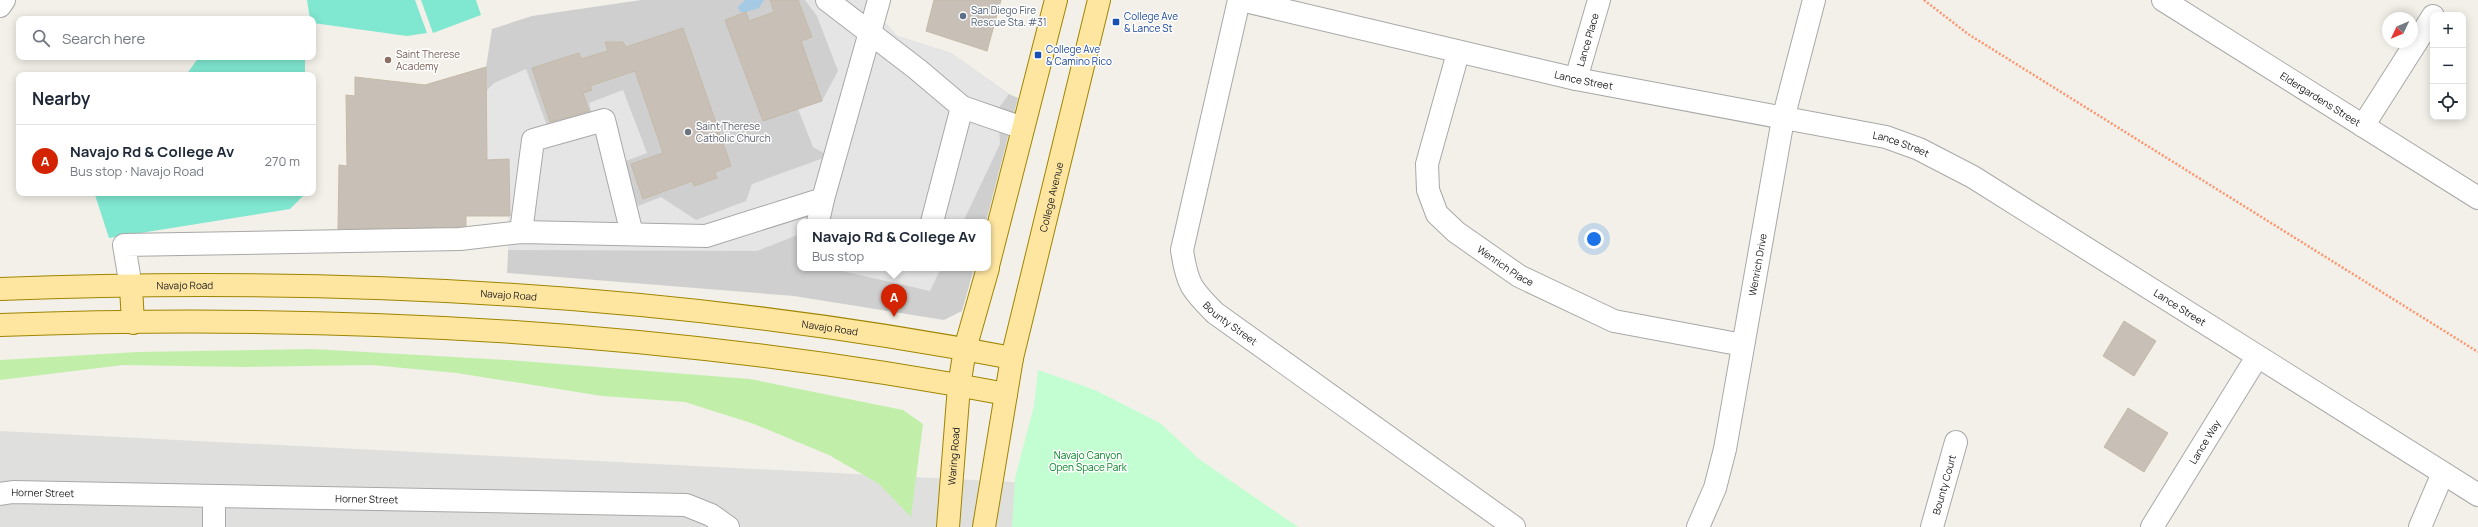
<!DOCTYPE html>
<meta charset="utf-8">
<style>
:root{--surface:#fff;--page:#f6f6f7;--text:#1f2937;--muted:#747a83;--line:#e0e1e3;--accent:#d32300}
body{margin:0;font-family:Manrope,sans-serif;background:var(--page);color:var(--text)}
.controls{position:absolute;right:12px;top:12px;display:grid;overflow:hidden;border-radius:8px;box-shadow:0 2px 10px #0003}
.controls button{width:36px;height:36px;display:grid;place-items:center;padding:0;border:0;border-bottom:1px solid var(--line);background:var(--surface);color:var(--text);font:20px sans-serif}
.compass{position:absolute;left:2382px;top:12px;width:36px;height:36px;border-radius:50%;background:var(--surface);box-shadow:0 2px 10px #0003;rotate:226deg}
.you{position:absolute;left:1594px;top:239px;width:14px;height:14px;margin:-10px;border:3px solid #fff;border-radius:50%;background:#1a73e8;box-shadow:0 0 0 6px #1a73e833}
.badge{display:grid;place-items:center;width:26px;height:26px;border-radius:50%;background:var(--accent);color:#fff;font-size:13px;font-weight:700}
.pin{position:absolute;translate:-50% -33px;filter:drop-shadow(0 1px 2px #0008)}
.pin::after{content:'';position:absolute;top:21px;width:14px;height:12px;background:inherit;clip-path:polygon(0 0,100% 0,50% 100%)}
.popup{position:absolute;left:797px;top:219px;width:194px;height:52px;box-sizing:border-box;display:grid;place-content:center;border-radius:8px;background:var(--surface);filter:drop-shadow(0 1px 3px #0005);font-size:13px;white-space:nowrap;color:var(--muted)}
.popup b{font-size:15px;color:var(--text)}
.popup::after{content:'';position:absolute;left:50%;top:100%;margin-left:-8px;border:8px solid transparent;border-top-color:var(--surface)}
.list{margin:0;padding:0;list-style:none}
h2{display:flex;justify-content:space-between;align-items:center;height:52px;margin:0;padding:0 16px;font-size:17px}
h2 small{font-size:13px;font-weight:400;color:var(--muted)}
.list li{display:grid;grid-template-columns:26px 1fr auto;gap:12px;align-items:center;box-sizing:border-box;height:72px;padding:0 16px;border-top:1px solid var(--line)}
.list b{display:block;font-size:15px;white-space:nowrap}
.list p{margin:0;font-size:13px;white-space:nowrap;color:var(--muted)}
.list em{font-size:13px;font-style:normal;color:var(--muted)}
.icon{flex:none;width:22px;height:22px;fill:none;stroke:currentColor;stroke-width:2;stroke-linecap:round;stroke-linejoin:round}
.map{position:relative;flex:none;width:2478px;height:527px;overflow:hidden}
.search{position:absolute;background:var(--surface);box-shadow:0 2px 10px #0003;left:16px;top:16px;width:300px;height:44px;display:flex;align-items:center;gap:10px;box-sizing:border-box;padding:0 14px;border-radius:8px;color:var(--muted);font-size:15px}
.panel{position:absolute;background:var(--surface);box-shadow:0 2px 10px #0003;left:16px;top:72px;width:300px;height:124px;border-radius:8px}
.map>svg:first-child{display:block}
.residential{fill:#dfdfde}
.religious{fill:#cfcfcf}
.grass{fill:#c1efaa}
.park{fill:#c3fed2}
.pitch{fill:#80e7d0}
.parking{fill:#e5e5e5}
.water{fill:#a5cae3}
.building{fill:#c8c0b6;stroke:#c5baa8}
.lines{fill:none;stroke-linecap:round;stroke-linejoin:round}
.minor-casing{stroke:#a8a8a8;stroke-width:24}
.major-casing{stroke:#9f8500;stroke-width:24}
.path{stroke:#ff946c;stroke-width:2.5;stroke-dasharray:2 2;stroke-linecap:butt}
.minor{stroke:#fff;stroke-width:22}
.major{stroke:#ffe6a0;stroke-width:22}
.service-dot{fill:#5c6f8a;stroke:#fff;stroke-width:1.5}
.transit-dot{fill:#1a4fb4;stroke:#fff;stroke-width:1.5}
.education-dot{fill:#8d6e63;stroke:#fff;stroke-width:1.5}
.worship-dot{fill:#6b7280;stroke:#fff;stroke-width:1.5}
.labels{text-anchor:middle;stroke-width:3;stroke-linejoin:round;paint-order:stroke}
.service-label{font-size:10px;fill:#4e5e75;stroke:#fff;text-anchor:start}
.transit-label{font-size:10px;fill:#164399;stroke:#fff;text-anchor:start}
.street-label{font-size:10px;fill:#212121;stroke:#fff}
.education-label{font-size:10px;fill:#785e54;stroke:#fff;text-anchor:start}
.worship-label{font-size:10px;fill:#5b616d;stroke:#fff;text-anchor:start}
.park-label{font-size:10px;fill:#048624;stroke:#fff}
</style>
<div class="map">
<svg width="2478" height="527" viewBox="0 0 2478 527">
<rect width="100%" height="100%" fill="#f2f0e8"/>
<path class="residential" d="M0,431l1113,56 59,40h-1172z"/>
<path class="religious" d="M641,0h224l32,36 54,17 58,41 9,4 -32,124h-186v46h174l-12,43 -18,9 -150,-24 -287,-23 3,-57 -1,-57 -22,1 -1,-93 6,-38 40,-13z"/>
<path class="grass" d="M312,349l195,11 243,19 153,31 20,14 -12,93 -32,-33 -50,-29 -75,-31 -69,-22 -83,-6 -145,-23 -85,-8 -126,2 -123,-2 -123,15v-20l138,-8z"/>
<path class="park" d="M1038,370l57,20 65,33 39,36 99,68h-286l3,-49 19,-72z"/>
<g class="pitch">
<path d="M307,0h108l12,33 -20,3 -94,-13v-4h-3z"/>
<path d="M421,0h55l5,15 -48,18z"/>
<path d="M199,57h106v18h-119z"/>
<path d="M97,193h209l-16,16 -181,29 -14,-43z"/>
</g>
<g class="parking">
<path d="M805,0h60l32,36 54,17 58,41 -11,15 2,35 -37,78h-163v12l-43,17 -249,-1 1,-91 -22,1 -1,-69 8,-8 32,-14 23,62 44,-14 -4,-14 34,-13 24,63 -24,9 15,44 23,-9 35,23 50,-19 6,-17 77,-28 -16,-9 -15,-38 24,-8 16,-30 -21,-55z"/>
<path d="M829,268h112l-11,23z"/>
</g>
<path class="water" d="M745,0h19l-5,8 -13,4h-6l-2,-5z"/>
<g class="building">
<path d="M770,0h28l14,37 -11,4 21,60 -59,20 -38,-101 21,-8 3,9 25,-9z"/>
<path d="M934,0h67l-14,51 -61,-20z"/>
<path d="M683,28l48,138 -16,6 2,6 -23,8 -2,-5 -49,18 -12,-35 32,-11 -28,-82 -45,15 2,4 -9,3 6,18 -39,11 -18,-54 47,-15 2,6 27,-8 -3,-9h18l3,5z"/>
<path d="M486,67l1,93 22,-1 1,57h-44v10l-7,1 -121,2 1,-64 8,1 -1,-71 9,1v-19l70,8z"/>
<path d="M2124,321l32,20 -22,35 -31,-20z"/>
<path d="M2128,408l40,25 -24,39 -40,-25z"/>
</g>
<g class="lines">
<defs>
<g id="minor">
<path d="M827,0l90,69 45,38 61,21"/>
<path id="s1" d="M1239,0l-57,250c5,34 9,39 33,63l299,214"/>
<path id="s2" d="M1241,0l335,79 310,58 33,12 54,28 505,318"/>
<path id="s3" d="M2163,0l315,198"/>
<path d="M0,6l4,-6"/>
<path id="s4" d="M1458,53l-31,111 1,26 9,24 19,18 63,44 95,45 129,24"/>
<path id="s5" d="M1576,79l23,-79"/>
<path d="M2363,126l70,-110"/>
<path d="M818,222l5,-23"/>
<path d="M932,222l30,-115"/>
<path d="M521,232l12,-92 71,-20 28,114"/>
<path d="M131,287l-7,-42 336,-6 61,-7 185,4 117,-37 56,-199"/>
<path id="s6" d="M0,494l13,-2 673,13 25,10 17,12"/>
<path d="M214,496v31"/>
<path id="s7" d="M1698,527l17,-39 10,-39 58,-330 31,-119"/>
<path id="s8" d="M1932,527l24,-85"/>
<path id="s9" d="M2152,527l105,-170"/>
<path d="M2420,527l23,-54"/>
</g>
<g id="major">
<path d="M988,266l68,-266"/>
<path d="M131,287l2,36"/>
<path id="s10" d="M0,289c338,-13 680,5 1012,69"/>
<path d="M0,325c337,-12 675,6 1006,69"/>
<path id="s11" d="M948,527l11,-141 6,-37 23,-81"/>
<path id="s12" d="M984,527l28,-169 87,-358"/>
</g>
</defs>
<use href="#minor" class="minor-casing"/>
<use href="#major" class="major-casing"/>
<path class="path" d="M1924,0l44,34 510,318"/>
<use href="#minor" class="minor"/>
<use href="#major" class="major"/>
</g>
<circle class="service-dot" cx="963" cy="16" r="4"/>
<g class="transit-dot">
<rect x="1112" y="18" width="8" height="8" rx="2"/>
<rect x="1034" y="51" width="8" height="8" rx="2"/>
</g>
<circle class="education-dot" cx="388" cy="60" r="4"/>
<circle class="worship-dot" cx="688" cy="132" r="4"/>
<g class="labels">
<g class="service-label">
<text x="971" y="14">San Diego Fire<tspan x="971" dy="12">Rescue Sta. #31</tspan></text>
</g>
<g class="transit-label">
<text x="1124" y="20">College Ave<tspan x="1124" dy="12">&amp; Lance St</tspan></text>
<text x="1046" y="53">College Ave<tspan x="1046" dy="12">&amp; Camino Rico</tspan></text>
</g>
<g class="street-label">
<text dy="4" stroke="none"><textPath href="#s5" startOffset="41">Lance Place</textPath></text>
<text dy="4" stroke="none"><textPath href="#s2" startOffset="352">Lance Street</textPath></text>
<text dy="4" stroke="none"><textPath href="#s3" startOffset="186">Eldergardens Street</textPath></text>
<text dy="4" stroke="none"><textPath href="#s2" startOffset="676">Lance Street</textPath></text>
<text dy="4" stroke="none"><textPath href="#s12" startOffset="337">College Avenue</textPath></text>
<text dy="4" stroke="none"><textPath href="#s7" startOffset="270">Wenrich Drive</textPath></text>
<text dy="4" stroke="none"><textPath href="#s4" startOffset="253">Wenrich Place</textPath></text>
<text dy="4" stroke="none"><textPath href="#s10" startOffset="185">Navajo Road</textPath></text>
<text dy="4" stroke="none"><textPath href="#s10" startOffset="509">Navajo Road</textPath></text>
<text dy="4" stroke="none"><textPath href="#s2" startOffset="1000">Lance Street</textPath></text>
<text dy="4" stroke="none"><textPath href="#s1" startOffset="348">Bounty Street</textPath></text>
<text dy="4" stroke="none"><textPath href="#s10" startOffset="832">Navajo Road</textPath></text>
<text dy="4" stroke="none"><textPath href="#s9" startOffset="100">Lance Way</textPath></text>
<text dy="4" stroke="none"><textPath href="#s11" startOffset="71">Waring Road</textPath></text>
<text dy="4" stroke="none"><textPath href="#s8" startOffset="44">Bounty Court</textPath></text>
<text dy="4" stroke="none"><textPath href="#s6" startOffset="43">Horner Street</textPath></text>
<text dy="4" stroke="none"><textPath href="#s6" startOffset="367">Horner Street</textPath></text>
</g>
<g class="education-label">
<text x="396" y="58">Saint Therese<tspan x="396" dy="12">Academy</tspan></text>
</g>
<g class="worship-label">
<text x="696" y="130">Saint Therese<tspan x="696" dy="12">Catholic Church</tspan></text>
</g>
<g class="park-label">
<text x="1088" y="459">Navajo Canyon<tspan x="1088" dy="12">Open Space Park</tspan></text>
</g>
</g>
</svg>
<div class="controls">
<button>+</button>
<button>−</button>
<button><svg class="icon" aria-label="locate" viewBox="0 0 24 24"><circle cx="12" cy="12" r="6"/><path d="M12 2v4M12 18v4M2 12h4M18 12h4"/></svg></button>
</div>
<svg class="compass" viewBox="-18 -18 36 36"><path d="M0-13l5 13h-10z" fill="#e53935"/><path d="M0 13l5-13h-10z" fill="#747a83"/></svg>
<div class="you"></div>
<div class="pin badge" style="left:894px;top:317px">A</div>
<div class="popup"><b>Navajo Rd &amp; College Av</b>Bus stop</div>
<div class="search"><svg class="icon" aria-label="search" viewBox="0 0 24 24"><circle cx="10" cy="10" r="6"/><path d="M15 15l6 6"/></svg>Search here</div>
<section class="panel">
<h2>Nearby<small></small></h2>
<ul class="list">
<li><span class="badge">A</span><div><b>Navajo Rd &amp; College Av</b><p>Bus stop · Navajo Road</p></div><em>270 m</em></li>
</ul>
</section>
</div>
